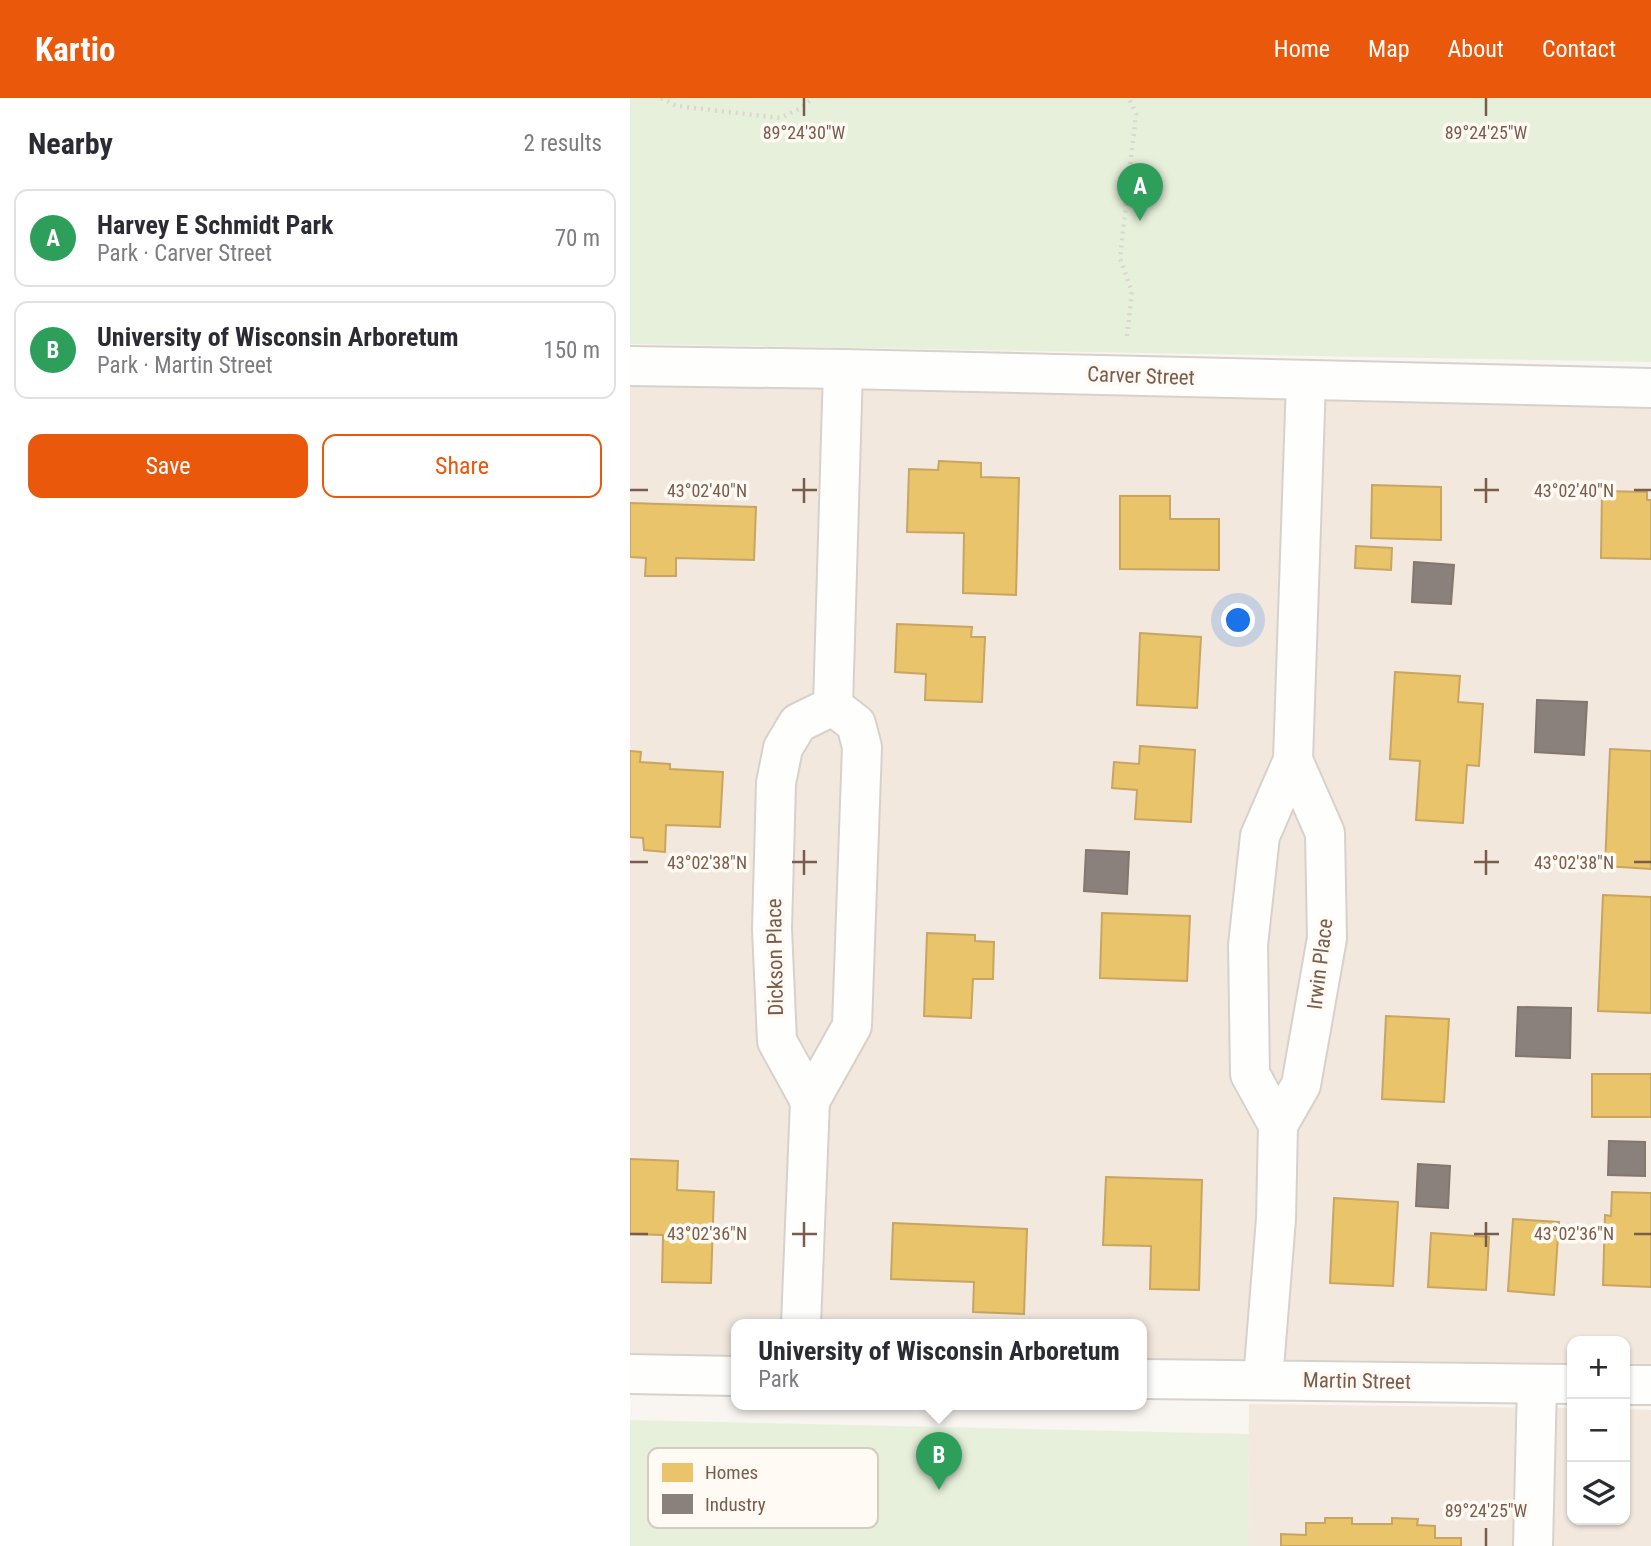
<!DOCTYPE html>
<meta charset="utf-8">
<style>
:root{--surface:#fff;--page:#f7f7f7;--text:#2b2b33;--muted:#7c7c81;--line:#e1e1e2;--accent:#ea580c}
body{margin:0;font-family:"Roboto Condensed",sans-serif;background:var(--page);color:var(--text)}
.controls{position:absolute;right:21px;bottom:21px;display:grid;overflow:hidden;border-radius:14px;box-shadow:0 2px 5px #0004}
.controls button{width:63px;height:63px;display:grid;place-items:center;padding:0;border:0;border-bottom:2px solid var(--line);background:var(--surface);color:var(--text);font:35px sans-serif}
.you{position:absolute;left:609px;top:523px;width:24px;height:24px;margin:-18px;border:5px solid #fff;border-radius:50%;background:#1a73e8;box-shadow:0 0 0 10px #1a73e833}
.badge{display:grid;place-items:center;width:46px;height:46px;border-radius:50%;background:var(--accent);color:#fff;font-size:23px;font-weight:700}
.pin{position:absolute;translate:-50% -58px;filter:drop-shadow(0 2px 4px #0008)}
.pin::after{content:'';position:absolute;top:37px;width:24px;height:21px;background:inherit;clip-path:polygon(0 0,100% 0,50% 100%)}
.popup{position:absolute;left:101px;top:1221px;width:416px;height:91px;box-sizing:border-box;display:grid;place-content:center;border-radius:14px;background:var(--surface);filter:drop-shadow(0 2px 5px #0005);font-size:23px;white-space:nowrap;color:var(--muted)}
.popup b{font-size:26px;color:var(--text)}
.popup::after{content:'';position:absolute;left:50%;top:100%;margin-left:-14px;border:14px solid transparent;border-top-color:var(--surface)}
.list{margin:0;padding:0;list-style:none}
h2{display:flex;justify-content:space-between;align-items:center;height:91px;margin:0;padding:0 28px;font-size:30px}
h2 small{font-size:23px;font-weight:400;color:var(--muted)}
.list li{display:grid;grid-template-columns:46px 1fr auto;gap:21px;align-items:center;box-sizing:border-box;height:98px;margin:0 14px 14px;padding:0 14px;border:2px solid var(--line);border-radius:14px}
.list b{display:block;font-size:26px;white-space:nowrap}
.list p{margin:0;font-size:23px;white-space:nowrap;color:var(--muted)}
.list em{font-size:23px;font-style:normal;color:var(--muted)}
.actions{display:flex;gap:14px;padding:21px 28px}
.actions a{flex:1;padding:16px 0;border:2px solid var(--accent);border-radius:14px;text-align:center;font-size:24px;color:var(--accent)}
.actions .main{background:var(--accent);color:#fff}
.icon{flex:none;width:38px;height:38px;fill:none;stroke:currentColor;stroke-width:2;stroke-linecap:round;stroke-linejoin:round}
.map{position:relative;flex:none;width:1021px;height:1448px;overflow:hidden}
header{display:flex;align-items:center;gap:42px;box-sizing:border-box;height:98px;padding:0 35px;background:var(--accent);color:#fff}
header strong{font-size:33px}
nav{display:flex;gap:38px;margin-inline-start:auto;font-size:24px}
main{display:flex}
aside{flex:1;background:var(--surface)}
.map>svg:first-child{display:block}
.residential{fill:#f2e8de}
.green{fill:#e7f0db}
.homes{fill:#e9c46a;stroke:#c8a561;stroke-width:2}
.industry{fill:#8a817c;stroke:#85766e;stroke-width:2}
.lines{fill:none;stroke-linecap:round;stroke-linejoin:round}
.minor-casing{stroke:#d7d1cb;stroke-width:42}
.path{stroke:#dcd5d0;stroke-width:4.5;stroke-dasharray:2 5;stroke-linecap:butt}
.minor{stroke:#fefefd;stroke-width:38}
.ticks{fill:none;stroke:#7a5c4d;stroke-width:2.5}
.labels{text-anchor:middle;stroke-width:7;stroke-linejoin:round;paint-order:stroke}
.street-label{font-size:21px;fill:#7a5c4d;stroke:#fffaf3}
.key{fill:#fffaf3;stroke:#d7cbc1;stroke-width:2}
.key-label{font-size:19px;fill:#7a5c4d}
.ticks-label{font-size:18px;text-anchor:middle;fill:#7a5c4d;stroke:#fffaf3;stroke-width:7;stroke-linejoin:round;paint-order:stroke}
</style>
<header>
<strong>Kartio</strong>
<nav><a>Home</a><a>Map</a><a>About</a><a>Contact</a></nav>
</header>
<main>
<aside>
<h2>Nearby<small>2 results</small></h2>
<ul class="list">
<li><span class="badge" style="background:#2e9e5b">A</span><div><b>Harvey E Schmidt Park</b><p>Park · Carver Street</p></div><em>70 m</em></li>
<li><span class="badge" style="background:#2e9e5b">B</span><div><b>University of Wisconsin Arboretum</b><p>Park · Martin Street</p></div><em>150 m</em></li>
</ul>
<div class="actions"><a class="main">Save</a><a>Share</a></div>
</aside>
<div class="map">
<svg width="1021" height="1448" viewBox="0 0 1021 1448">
<rect width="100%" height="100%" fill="#f9f5f0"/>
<g class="residential">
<path d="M0,268l1021,22v976h-26v-23h-53v22l-353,-4 -77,3v-38h-406v52l-106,-2z"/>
<path d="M619,1306l323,4v112h53v-111l26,1v136h-403z"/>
</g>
<g class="green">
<path d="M0,0h1021v264l-1021,-18z"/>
<path d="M0,1322l619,14 -1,112h-618z"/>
</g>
<g class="homes">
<path d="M309,363l42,2v14l38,1 -3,117 -53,-2 1,-60 -57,-1 2,-63 29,1z"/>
<path d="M742,387l69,2v53l-70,-2z"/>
<path d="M972,393l45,1v8h4v59l-50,-1z"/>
<path d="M490,398h50v23h49v51l-99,-1z"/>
<path d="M0,405l126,4 -2,53 -78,-2v18h-31l1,-18 -16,-1z"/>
<path d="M726,448l36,2 -1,22 -36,-2z"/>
<path d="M267,526l75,3 -1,10h14l-3,65 -57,-2 1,-26 -31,-2z"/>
<path d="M510,535l61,4 -4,71 -60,-3z"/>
<path d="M765,574l65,4 -2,26 25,2 -4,62 -12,-1 -4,58 -47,-3 4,-59 -30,-2z"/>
<path d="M510,648l55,4 -4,72 -56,-3 2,-29 -25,-2 2,-26 25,2z"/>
<path d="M980,651l41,2v118l-46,-3z"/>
<path d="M0,653l11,1 -1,10 30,2v5l53,3 -3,55 -54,-2 -1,27 -21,-2 -1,-12 -13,-1z"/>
<path d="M973,797l48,2v116l-53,-2z"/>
<path d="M472,815l88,3 -3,65 -87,-3z"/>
<path d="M297,835l48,2v6l19,1 -1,37h-20l-2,39 -47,-2z"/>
<path d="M756,918l63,3 -5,83 -62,-3z"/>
<rect x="962" y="976" width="59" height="43"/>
<path d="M0,1061l48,2 -1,29 37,2 -3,91 -49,-1 1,-47 -33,-1z"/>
<path d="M476,1079l96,3 -3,110 -49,-1 1,-43 -48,-1z"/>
<path d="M982,1094l39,1v94l-48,-2 2,-70 6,1z"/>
<path d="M704,1100l64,4 -5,84 -63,-3z"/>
<path d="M883,1121l46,3 -5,73 -46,-4z"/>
<path d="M263,1125l134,6 -3,85 -51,-2 1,-30 -83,-3z"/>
<path d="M801,1135l58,4 -3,53 -58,-3z"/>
<path d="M695,1420h27v6h40v-6l26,1 -1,6 18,1v12h26v8h-180v-12l25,1v-12h19z"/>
</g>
<g class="industry">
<path d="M784,464l40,3 -3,39 -39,-2z"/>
<path d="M907,602l50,2 -3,53 -49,-3z"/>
<path d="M456,752l43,2 -2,42 -43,-3z"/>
<path d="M888,909l53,1 -1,50 -54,-2z"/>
<path d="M979,1043l36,1v34l-37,-1z"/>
<path d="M788,1066l32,2 -2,42 -32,-2z"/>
</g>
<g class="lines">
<defs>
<g id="minor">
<path d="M0,268l213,3 808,19"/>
<path d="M203,608l10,-337"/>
<path d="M180,1003l-33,-60 -5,-112 4,-146 7,-35 15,-25 35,-17"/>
<path d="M648,1027l-28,-51 -2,-129 12,-109 33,-76 13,-379"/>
<path d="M171,1226l9,-223 42,-75 10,-279 -6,-23 -23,-18"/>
<path d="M0,1276l106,2"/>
<path d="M512,1281l430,5"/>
<path d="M633,1282l13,-161 2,-94 23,-40 26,-147 -2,-105 -32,-73"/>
<path d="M995,1287h26"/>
<path d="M903,1448l4,-162"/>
</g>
</defs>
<use href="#minor" class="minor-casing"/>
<g class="path">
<path d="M31,0l16,8 103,12 21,-10 12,-10"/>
<path d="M497,238l5,-44 -12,-34 16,-144 -7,-16"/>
</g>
<use href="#minor" class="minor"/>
</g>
<path class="ticks" d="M174,0v18M856,0v18M174,380v25M856,380v25M0,392h18M162,392h25M844,392h25M1004,392h17M174,752v25M856,752v25M0,764h18M162,764h25M844,764h25M1004,764h17M174,1124v25M856,1124v25M0,1136h18M162,1136h25M844,1136h25M1004,1136h17M856,1430v18"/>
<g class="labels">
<g class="street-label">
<text transform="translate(511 278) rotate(2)" y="7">Carver Street</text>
<text transform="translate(145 859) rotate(-91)" y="7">Dickson Place</text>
<text transform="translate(690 866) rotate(-83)" y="7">Irwin Place</text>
<text transform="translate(727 1283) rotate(1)" y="7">Martin Street</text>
</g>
</g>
<rect x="18" y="1350" width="230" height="80" rx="10" class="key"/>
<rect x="32" y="1365" width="31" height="19" fill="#e9c46a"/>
<rect x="32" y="1396" width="31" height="20" fill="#8a817c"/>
<g class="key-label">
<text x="75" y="1381">Homes</text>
<text x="75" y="1413">Industry</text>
</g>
<g class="ticks-label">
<text x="174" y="41">89°24'30"W</text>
<text x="856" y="41">89°24'25"W</text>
<text x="77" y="399">43°02'40"N</text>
<text x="944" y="399">43°02'40"N</text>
<text x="77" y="771">43°02'38"N</text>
<text x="944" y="771">43°02'38"N</text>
<text x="77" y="1142">43°02'36"N</text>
<text x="944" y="1142">43°02'36"N</text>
<text x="856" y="1419">89°24'25"W</text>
</g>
</svg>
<div class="controls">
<button>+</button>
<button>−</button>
<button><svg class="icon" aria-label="layers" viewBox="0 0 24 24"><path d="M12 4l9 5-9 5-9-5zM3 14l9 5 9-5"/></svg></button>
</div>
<div class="you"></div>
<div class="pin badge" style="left:510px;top:123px;background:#2e9e5b">A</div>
<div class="pin badge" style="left:309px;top:1392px;background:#2e9e5b">B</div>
<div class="popup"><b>University of Wisconsin Arboretum</b>Park</div>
</div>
</main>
